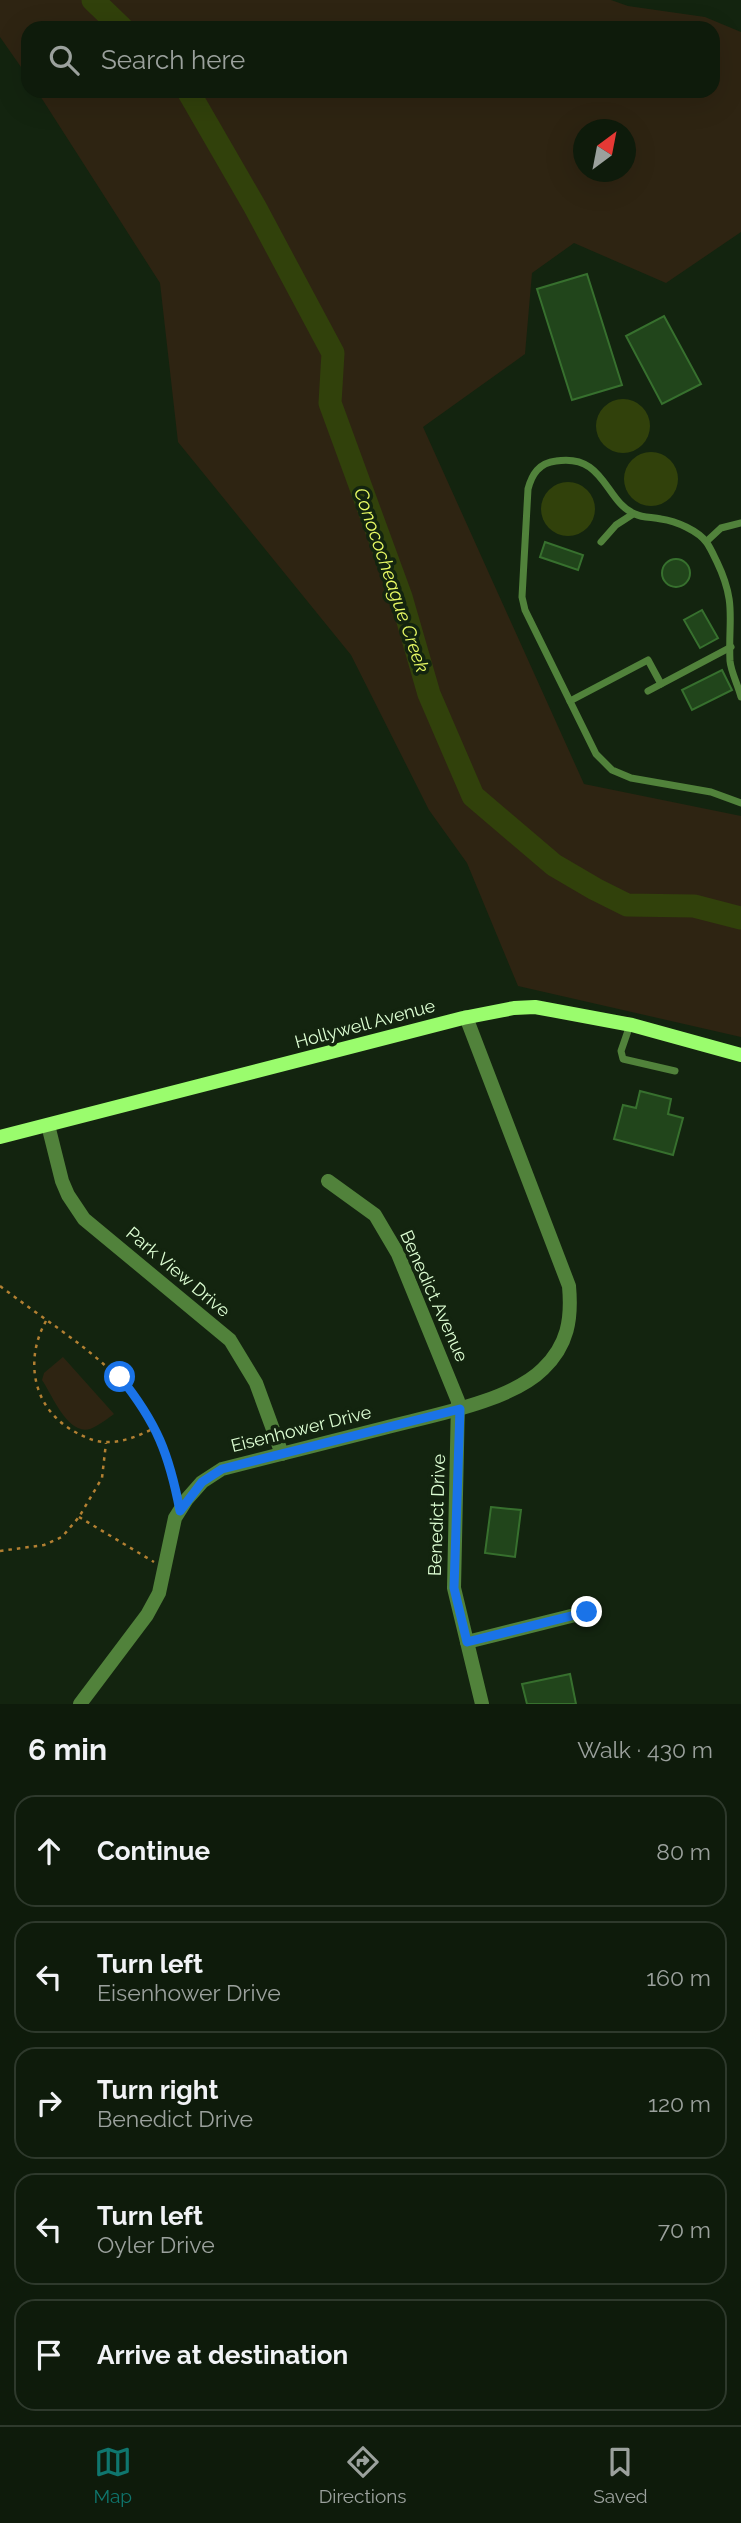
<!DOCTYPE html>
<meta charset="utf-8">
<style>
:root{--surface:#0e1b0b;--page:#1c2819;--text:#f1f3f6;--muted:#9ba19d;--line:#2e392c;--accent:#0f766e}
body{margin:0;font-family:Raleway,sans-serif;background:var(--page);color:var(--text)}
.compass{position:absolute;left:573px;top:119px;width:63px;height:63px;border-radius:50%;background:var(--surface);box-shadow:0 7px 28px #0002;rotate:32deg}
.stop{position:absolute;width:21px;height:21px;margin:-16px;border:5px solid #1a73e8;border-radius:50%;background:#fff}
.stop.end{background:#1a73e8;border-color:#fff;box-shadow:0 2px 7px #0008}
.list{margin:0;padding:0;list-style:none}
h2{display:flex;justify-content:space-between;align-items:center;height:91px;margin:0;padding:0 28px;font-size:30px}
h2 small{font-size:23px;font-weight:400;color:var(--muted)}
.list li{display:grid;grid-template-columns:46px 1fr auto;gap:21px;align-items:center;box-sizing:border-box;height:112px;margin:0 14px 14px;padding:0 14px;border:2px solid var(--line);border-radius:21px}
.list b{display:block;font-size:26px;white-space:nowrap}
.list p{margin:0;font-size:23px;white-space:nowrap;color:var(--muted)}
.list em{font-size:23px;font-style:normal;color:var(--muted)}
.icon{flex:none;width:38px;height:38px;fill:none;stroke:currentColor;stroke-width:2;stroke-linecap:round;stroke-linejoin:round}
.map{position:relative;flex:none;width:741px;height:1704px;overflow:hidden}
.search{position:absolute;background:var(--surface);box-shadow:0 7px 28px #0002;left:21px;right:21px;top:21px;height:77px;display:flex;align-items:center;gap:18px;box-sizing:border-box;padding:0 24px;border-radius:21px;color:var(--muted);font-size:26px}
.sheet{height:721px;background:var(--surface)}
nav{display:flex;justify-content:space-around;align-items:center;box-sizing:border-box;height:98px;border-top:2px solid var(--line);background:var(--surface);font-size:19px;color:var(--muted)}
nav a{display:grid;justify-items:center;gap:4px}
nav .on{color:var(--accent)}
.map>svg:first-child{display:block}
.green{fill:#2e2412;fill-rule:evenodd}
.water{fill:#31410b}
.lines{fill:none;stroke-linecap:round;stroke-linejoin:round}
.river{stroke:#31410b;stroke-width:23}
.building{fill:#21451b;stroke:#37702e;stroke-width:2}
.path{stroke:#b38032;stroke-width:2.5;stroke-dasharray:3.5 5;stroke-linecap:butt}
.lane{stroke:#51823b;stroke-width:7}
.street{stroke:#51823b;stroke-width:14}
.secondary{stroke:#9afc6d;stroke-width:14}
.route{stroke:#1a73e8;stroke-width:9}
.labels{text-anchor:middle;stroke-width:7;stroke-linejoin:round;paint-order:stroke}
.street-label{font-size:18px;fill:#ddfed3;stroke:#13240f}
.water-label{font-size:19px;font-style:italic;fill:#e9fb64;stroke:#13240f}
</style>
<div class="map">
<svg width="741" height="1704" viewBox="0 0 741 1704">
<rect width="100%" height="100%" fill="#13240f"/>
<g class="green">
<path d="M0,0h611l17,6 77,11 36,15v200l-75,51 -92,-40 -42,30 -7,81 -102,73 161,357 157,32v221l-223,-51 -51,-123 -38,-53 -78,-155 -173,-213 -18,-159 -123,-192h676v-63h-685v49l-28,-40zM584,130h42v42h-42z"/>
<path d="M63,1357l51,57c-7,5 -16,12 -24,15 -22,7 -39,-36 -48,-49l2,-7z"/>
</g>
<g class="water">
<circle cx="623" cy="426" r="27"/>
<circle cx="651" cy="479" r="27"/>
<circle cx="568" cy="509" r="27"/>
</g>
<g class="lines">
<g class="river">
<path d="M93,0l29,28"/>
<path d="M188,91l67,116 78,146 -3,50 71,194 28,97 44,102 81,69 41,24 32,16 67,1 47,12"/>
</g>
</g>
<g class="building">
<path d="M587,274l35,111 -50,15 -35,-111z"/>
<path d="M664,316l37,68 -39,20 -36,-68z"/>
<path d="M545,542l38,13 -5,15 -38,-13z"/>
<circle cx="676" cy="573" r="14"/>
<path d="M702,610l16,28 -18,10 -16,-28z"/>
<path d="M722,670l10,20 -40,20 -10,-20z"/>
<path d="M640,1091l31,8 -3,15 15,4 -10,37 -59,-16 9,-34 13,3z"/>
<path d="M491,1507l30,3 -6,47 -30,-4z"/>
<path d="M570,1674l6,30h-49l-5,-20z"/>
</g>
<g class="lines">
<g class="path">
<path d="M0,1286c81,62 155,95 176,205"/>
<path d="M46,1321c-23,41 -12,90 31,112 9,5 21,10 31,9 17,0 32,-7 47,-14"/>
<path d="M79,1517l75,45"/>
<path d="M0,1551l44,-6 18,-8 17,-20 23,-39 4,-35"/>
</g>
<g class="lane">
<path d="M707,541l14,-13 20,-5"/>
<path d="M601,542l15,-17 17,-11"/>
<path d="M648,691l83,-44"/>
<path d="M741,697c-3,-12 -10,-25 -11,-36 -2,-42 7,-57 -13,-99 -3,-6 -6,-13 -10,-19 -8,-12 -31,-22 -46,-24 -9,-2 -18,-1 -26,-5 -30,-12 -30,-61 -79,-53 -17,2 -24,13 -28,28l-6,108 3,13 71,144 16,16 19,8 80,14 30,11"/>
<path d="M570,701l78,-41 13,24"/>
<path d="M630,1025l-9,26 2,8 52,12"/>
</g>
<g class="street">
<path d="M48,1125l14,56 6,14 16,24 146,121 26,43 26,71"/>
<path d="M328,1181l47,34 23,39 60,147 -4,187 28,116"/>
<path d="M467,1642l120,-30"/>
<path d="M80,1704l67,-89 12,-22 16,-75 12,-19 15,-17 20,-13c54,-14 108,-27 162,-41 45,-12 126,-26 159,-59 25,-24 29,-50 26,-83l-103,-269"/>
</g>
<path class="secondary" d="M0,1137l463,-119 51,-10 21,-1 97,18 109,30"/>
</g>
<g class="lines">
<path class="route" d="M120,1377c37,46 49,77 60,134l22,-29 20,-13 238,-60 -6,179 13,54 120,-30"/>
</g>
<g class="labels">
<g class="street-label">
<text transform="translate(365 1024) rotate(-15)" y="6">Hollywell Avenue</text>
<text transform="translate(178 1272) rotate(40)" y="6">Park View Drive</text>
<text transform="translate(434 1296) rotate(66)" y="6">Benedict Avenue</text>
<text transform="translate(301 1429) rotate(-14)" y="6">Eisenhower Drive</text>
<text transform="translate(437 1515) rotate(-88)" y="6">Benedict Drive</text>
</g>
<g class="water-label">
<text transform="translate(392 580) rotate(71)" y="7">Conococheague Creek</text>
</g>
</g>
</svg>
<svg class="compass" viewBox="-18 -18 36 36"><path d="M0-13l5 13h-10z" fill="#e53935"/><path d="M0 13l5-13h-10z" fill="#9ba19d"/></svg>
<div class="stop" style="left:120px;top:1377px"></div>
<div class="stop end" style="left:587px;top:1612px"></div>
<div class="search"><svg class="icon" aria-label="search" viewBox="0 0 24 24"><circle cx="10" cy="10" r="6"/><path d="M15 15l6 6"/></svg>Search here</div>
</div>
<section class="sheet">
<h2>6 min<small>Walk · 430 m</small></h2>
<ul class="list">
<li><svg class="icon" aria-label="ahead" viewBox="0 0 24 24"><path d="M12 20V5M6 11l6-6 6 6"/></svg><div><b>Continue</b></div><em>80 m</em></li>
<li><svg class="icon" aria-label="left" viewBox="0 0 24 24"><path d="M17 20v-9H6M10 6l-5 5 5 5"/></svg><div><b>Turn left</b><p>Eisenhower Drive</p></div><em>160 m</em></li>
<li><svg class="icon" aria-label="right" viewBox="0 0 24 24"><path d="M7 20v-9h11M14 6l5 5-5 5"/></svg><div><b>Turn right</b><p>Benedict Drive</p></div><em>120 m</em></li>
<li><svg class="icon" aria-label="left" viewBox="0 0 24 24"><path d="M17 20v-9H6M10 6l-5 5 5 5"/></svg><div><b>Turn left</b><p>Oyler Drive</p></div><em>70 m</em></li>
<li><svg class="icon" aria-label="arrive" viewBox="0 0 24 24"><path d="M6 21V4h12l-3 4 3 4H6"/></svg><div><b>Arrive at destination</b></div></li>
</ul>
</section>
<nav>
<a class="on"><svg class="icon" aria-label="map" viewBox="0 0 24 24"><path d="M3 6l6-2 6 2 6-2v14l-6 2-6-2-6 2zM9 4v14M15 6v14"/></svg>Map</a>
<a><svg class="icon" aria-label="directions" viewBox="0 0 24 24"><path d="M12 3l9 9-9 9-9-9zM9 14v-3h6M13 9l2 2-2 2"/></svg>Directions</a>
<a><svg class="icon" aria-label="saved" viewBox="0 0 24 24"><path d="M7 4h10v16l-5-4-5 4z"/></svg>Saved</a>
</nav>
